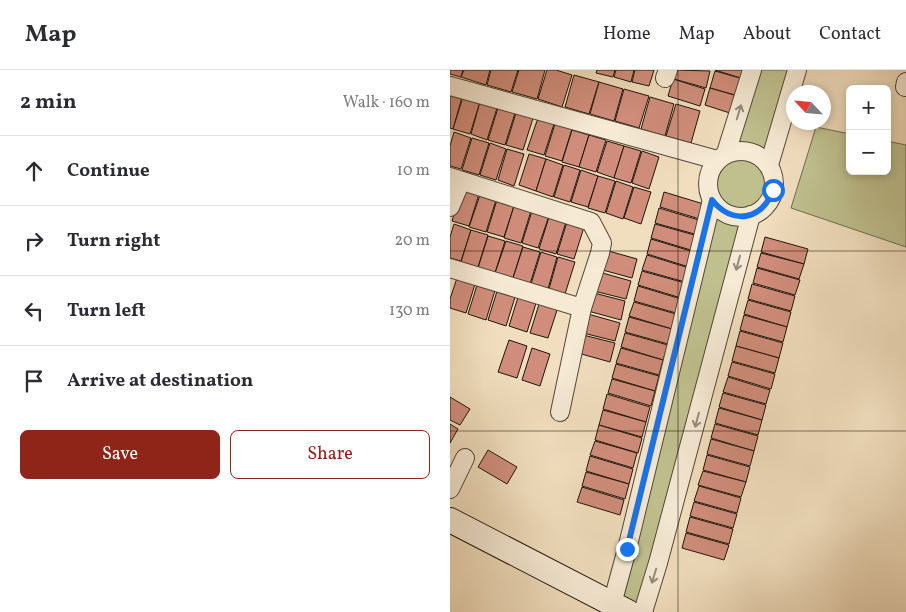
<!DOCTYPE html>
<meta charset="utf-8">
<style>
:root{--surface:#fff;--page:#f7f7f7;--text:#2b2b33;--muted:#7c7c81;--line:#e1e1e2;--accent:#8f2418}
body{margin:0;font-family:Vollkorn,serif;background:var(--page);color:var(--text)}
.controls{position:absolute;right:15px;top:15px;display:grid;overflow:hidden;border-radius:8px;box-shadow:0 2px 8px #0003}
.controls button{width:45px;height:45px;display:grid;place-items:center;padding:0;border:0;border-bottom:1px solid var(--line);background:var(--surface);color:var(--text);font:25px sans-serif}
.compass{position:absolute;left:336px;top:15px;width:45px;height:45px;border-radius:50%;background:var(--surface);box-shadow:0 2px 8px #0003;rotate:296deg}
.stop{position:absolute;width:15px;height:15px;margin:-11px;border:4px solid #1a73e8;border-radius:50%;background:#fff}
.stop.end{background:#1a73e8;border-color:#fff;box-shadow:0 1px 5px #0008}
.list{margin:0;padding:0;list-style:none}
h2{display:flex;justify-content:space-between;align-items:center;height:65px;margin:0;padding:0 20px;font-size:21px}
h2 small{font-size:16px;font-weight:400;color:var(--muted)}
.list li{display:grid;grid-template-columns:32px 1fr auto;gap:15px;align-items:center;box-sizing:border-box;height:70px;padding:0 20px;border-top:1px solid var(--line)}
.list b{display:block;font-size:19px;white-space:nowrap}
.list em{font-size:16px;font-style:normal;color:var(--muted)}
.actions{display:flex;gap:10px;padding:15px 20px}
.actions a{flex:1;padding:11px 0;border:1px solid var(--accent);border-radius:8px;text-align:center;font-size:18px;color:var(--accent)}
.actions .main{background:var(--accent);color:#fff}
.icon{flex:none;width:28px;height:28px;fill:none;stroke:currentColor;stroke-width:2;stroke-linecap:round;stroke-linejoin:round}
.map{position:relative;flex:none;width:456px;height:542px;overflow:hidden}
header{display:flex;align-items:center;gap:30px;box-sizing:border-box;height:70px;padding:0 25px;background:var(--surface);border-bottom:1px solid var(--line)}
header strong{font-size:24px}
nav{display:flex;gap:28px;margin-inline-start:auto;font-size:18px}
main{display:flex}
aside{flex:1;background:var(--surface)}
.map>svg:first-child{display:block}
.green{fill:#bfc08e;stroke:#6e6a4c}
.building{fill:#d08d7b;stroke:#1e150b}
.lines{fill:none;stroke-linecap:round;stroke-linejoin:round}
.street-casing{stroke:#534738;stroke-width:20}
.secondary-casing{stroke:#1e150b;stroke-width:26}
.street{stroke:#f6ead5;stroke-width:18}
.secondary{stroke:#f6ead5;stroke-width:24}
.oneway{stroke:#958a7a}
.route{stroke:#1a73e8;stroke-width:6}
.grid{fill:none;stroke:#1e150b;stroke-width:1;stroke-opacity:0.55}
</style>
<header>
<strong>Map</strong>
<nav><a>Home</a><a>Map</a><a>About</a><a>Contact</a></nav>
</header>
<main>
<aside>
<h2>2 min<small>Walk · 160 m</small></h2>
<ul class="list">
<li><svg class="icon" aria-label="ahead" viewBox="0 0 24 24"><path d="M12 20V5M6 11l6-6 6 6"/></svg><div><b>Continue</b></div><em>10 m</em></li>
<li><svg class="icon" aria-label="right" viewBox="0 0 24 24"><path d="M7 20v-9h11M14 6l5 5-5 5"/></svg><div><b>Turn right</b></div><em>20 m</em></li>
<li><svg class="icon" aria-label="left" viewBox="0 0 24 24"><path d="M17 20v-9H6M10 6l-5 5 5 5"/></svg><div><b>Turn left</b></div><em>130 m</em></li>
<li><svg class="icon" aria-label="arrive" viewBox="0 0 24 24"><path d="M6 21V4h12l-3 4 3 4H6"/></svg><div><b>Arrive at destination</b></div></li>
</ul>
<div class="actions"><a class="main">Save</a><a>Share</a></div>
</aside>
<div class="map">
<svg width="456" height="542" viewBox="0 0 456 542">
<rect width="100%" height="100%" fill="#f1debe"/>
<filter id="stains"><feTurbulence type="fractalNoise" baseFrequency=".004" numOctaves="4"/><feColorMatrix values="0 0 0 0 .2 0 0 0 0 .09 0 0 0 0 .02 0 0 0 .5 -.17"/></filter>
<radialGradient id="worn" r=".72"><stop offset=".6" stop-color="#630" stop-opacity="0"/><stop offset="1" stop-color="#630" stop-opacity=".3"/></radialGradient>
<g class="green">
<path d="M302,0h45l-25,103 1,17 -8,16 -6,6 -116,400 -31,-8 100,-404c-6,-16 -5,-26 5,-40z"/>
<path d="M366,57l34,7v37h37v-30l19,4v102l-115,-39z"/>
</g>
<g class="building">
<path d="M0,0h13l-2,7 -11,-3z"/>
<path d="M14,0h26l-4,15 -25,-8z"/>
<path d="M41,0h27l-7,22 -24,-7z"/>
<path d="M69,0h26l-8,29 -25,-7z"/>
<path d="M97,0h9l16,5 -10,32 -24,-8z"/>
<path d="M147,0h18l-2,7 -17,-4z"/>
<path d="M166,0h18l-3,12 -17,-5z"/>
<path d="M185,0h19l-5,16 -17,-4z"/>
<path d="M226,0l34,1 -4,17 -32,-9z"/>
<path d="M265,0h35l-3,10z"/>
<path d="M265,1l32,9 -5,17 -32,-9z"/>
<path d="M124,5l25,7 -10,32 -24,-7z"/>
<path d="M223,9l32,10 -5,17 -32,-10z"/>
<path d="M149,12l24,7 -9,32 -24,-7z"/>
<path d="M260,18l31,9 -5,18 -31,-10z"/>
<path d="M174,19l25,7 -10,32 -24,-7z"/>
<path d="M0,23l12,4 -9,32 -3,-1z"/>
<path d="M13,27l17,5 -10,32 -17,-5z"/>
<path d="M200,27l24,7 -9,32 -24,-7z"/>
<path d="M30,32l17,6 -10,32 -16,-6z"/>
<path d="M226,34l24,7 -9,32 -25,-7z"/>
<path d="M48,38l17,5 -10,32 -17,-5z"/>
<path d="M66,43l17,5 -10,32 -17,-5z"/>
<path d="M88,48l16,6 -10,31 -17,-5z"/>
<path d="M105,54l17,5 -10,32 -17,-5z"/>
<path d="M122,60l17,5 -10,32 -17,-5z"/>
<path d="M4,62l17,6 -10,31 -11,-3v-20z"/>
<path d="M139,65l17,5 -10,32 -17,-5z"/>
<path d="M22,68l17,5 -10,32 -17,-5z"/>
<path d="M157,71l17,5 -10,32 -17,-6z"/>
<path d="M40,73l16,6 -10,31 -16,-5z"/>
<path d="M174,76l17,5 -10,32 -17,-5z"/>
<path d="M57,79l17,5 -10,32 -16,-6z"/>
<path d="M192,81l17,6 -10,32 -17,-6z"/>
<path d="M79,84l17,5 -10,32 -17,-6z"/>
<path d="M96,89l17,6 -10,32 -17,-6z"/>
<path d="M114,95l16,5 -10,32 -16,-5z"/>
<path d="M131,100l17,6 -10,31 -17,-5z"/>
<path d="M148,106l17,5 -10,32 -17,-5z"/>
<path d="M166,111l17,6 -10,32 -17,-6z"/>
<path d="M184,117l17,5 -10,32 -17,-6z"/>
<path d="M12,119l17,5 -10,32 -17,-5z"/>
<path d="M214,122l43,13 -4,15 -43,-13z"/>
<path d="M30,125l16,5 -10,32 -17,-5z"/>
<path d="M47,130l17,6 -10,31 -17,-5z"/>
<path d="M64,136l17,5 -10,32 -17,-5z"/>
<path d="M209,138l43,13 -4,14 -43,-12z"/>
<path d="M82,141l17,5 -11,32 -16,-5z"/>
<path d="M99,147l17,5 -10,32 -17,-5z"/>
<path d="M117,152l17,5 -10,32 -17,-5z"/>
<path d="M4,154l17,6 -10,31 -11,-3v-21z"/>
<path d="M205,154l43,12 -4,15 -43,-13z"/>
<path d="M21,160l17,5 -10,32 -17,-5z"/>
<path d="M38,166l17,5 -10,32 -17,-5z"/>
<path d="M315,167l43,12 -4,15 -43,-12z"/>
<path d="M201,169l43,13 -5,15 -42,-13z"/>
<path d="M56,171l17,5 -10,32 -18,-5z"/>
<path d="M73,177l17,5 -10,32 -17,-6z"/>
<path d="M155,180l32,9 -5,19 -33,-9z"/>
<path d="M91,182l16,5 -9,32 -17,-5z"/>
<path d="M311,183l43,11 -5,15 -42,-12z"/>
<path d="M197,185l42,13 -4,14 -43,-12z"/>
<path d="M108,187l17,5 -10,32 -16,-5z"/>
<path d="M307,198l43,12 -5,15 -42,-12z"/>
<path d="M192,201l43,12 -4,15 -43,-13z"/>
<path d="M149,202l32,9 -5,18 -32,-8z"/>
<path d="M8,205l18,6 -10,32 -16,-5v-9z"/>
<path d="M28,212l18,5 -10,33 -18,-6z"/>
<path d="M302,214l43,12 -4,15 -43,-12z"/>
<path d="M188,216l43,13 -5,14 -42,-12z"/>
<path d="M48,218l18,6 -10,32 -18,-6z"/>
<path d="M144,223l31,8 -4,19 -33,-9z"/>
<path d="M69,224l18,6 -10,32 -18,-6z"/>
<path d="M298,230l43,12 -4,15 -43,-13z"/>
<path d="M90,231l18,6 -10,31 -18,-5z"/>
<path d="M184,232l42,12 -4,15 -43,-13z"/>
<path d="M138,244l32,9 -5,18 -32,-8z"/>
<path d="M294,245l43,12 -4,15 -43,-12z"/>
<path d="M179,247l43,12 -4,15 -43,-12z"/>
<path d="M290,261l43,12 -4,15 -43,-12z"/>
<path d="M175,263l43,12 -5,15 -42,-13z"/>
<path d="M133,265l32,8 -5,19 -32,-9z"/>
<path d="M59,270l18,6 -10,32 -19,-6z"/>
<path d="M286,276l43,12 -4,15 -43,-12z"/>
<path d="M82,278l18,6 -10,32 -18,-6z"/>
<path d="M171,278l42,12 -4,15 -43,-12z"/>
<path d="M282,292l43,12 -4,15 -43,-13z"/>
<path d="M166,294l43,12 -4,15 -43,-13z"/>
<path d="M278,307l42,13 -4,14 -43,-12z"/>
<path d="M162,309l43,12 -4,15 -43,-13z"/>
<path d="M273,323l43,12 -4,15 -43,-13z"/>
<path d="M157,324l43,13 -4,15 -43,-13z"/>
<path d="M0,327l20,12 -10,16 -10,-5z"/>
<path d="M269,338l43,12 -4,15 -43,-12z"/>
<path d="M153,340l43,12 -4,15 -43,-12z"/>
<path d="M0,354l8,5 -8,14z"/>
<path d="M265,354l43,12 -4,15 -43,-13z"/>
<path d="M149,355l43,13 -4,15 -43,-13z"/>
<path d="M261,369l43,12 -4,15 -43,-12z"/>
<path d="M145,371l42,12 -4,15 -43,-13z"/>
<path d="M38,380l29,17 -10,17 -29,-17z"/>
<path d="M257,385l43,12 -4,15 -43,-12z"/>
<path d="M140,386l43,13 -4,15 -43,-13z"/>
<path d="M253,401l43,11 -5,15 -43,-12z"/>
<path d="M136,402l43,12 -4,15 -43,-13z"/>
<path d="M249,416l42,12 -4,15 -43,-12z"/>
<path d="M132,417l42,13 -4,15 -43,-13z"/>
<path d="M244,432l43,12 -4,14 -43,-12z"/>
<path d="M240,447l43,12 -4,15 -43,-12z"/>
<path d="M236,463l43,12 -5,15 -42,-12z"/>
</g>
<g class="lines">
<defs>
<g id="street">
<path d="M215,8l3,-8"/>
<path d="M0,16l267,74"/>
<path d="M455,17l1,-5"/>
<circle cx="291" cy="114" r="33"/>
<path d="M276,83l26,-83"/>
<path d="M319,95l28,-95"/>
<path d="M0,107l141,45 11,21 -2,10 -18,55 -22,104"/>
<path d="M0,137l11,-26"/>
<path d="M0,198l132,40"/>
<path d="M0,419l15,-31"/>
<path d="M162,534l15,-55 85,-349"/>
<path d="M193,542l15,-49 93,-348"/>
</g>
<path id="secondary" d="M0,450l178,92"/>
</defs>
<use href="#street" class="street-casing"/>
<use href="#secondary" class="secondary-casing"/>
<use href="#street" class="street"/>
<use href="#secondary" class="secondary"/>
</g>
<defs><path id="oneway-shaft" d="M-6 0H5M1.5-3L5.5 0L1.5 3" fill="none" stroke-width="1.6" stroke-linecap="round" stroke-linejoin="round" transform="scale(1.25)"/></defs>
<g class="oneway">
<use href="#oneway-shaft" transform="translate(289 42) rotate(-73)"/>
<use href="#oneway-shaft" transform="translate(288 193) rotate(105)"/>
<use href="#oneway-shaft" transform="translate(247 350) rotate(105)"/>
<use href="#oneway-shaft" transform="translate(204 506) rotate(107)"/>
</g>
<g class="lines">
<path class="route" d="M177,479l85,-349c20,25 50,21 61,-10"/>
</g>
<path class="grid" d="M228,0v542M0,181h456M0,361h456"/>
<rect width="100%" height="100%" filter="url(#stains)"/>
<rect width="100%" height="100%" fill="url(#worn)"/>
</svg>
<div class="controls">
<button>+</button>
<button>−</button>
</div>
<svg class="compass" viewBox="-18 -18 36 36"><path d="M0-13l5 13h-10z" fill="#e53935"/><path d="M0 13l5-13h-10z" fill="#7c7c81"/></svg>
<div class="stop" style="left:323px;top:120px"></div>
<div class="stop end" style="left:177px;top:479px"></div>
</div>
</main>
